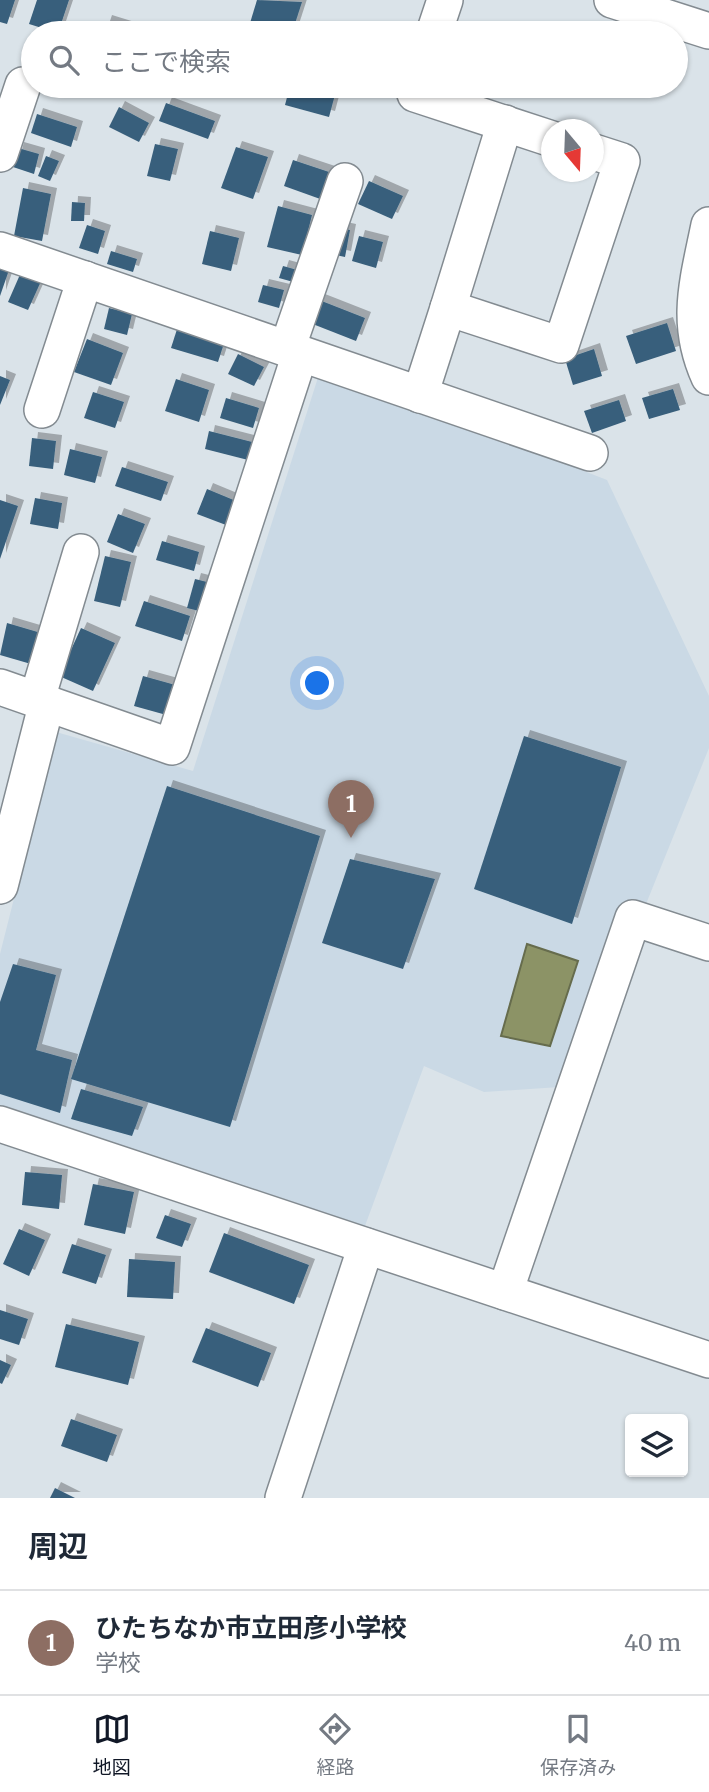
<!DOCTYPE html>
<html lang="ja">
<meta charset="utf-8">
<style>
:root{--surface:#fff;--page:#f6f6f7;--text:#1f2937;--muted:#747a83;--line:#e0e1e3;--accent:#111827}
body{margin:0;font-family:Merriweather,"Noto Sans JP",serif;background:var(--page);color:var(--text)}
.controls{position:absolute;right:21px;bottom:21px;display:grid;overflow:hidden;border-radius:7px;box-shadow:0 2px 5px #0004}
.controls button{width:63px;height:63px;display:grid;place-items:center;padding:0;border:0;border-bottom:2px solid var(--line);background:var(--surface);color:var(--text);font:35px sans-serif}
.compass{position:absolute;left:541px;top:119px;width:63px;height:63px;border-radius:50%;background:var(--surface);box-shadow:0 2px 5px #0004;rotate:161deg}
.you{position:absolute;left:318px;top:684px;width:24px;height:24px;margin:-18px;border:5px solid #fff;border-radius:50%;background:#1a73e8;box-shadow:0 0 0 10px #1a73e833}
.badge{display:grid;place-items:center;width:46px;height:46px;border-radius:50%;background:var(--accent);color:#fff;font-size:23px;font-weight:700}
.pin{position:absolute;translate:-50% -58px;filter:drop-shadow(0 2px 4px #0008)}
.pin::after{content:'';position:absolute;top:37px;width:24px;height:21px;background:inherit;clip-path:polygon(0 0,100% 0,50% 100%)}
.list{margin:0;padding:0;list-style:none}
h2{display:flex;justify-content:space-between;align-items:center;height:91px;margin:0;padding:0 28px;font-size:30px}
h2 small{font-size:23px;font-weight:400;color:var(--muted)}
.list li{display:grid;grid-template-columns:46px 1fr auto;gap:21px;align-items:center;box-sizing:border-box;height:105px;padding:0 28px;border-top:2px solid var(--line)}
.list b{display:block;font-size:26px;white-space:nowrap}
.list p{margin:0;font-size:23px;white-space:nowrap;color:var(--muted)}
.list em{font-size:23px;font-style:normal;color:var(--muted)}
.icon{flex:none;width:38px;height:38px;fill:none;stroke:currentColor;stroke-width:2;stroke-linecap:round;stroke-linejoin:round}
.map{position:relative;flex:none;width:709px;height:1498px;overflow:hidden}
.search{position:absolute;background:var(--surface);box-shadow:0 2px 5px #0004;left:21px;right:21px;top:21px;height:77px;display:flex;align-items:center;gap:18px;box-sizing:border-box;padding:0 24px;border-radius:38px;color:var(--muted);font-size:26px}
.sheet{height:196px;background:var(--surface)}
nav{display:flex;justify-content:space-around;align-items:center;box-sizing:border-box;height:98px;border-top:2px solid var(--line);background:var(--surface);font-size:19px;color:var(--muted)}
nav a{display:grid;justify-items:center;gap:4px}
nav .on{color:var(--accent)}
.map>svg:first-child{display:block}
.built{fill:#cad9e5}
.water{fill:#8c9366;stroke:#666c4d;stroke-width:2}
.building{fill:#385f7b;filter:url(#shadow)}
.lines{fill:none;stroke-linecap:round;stroke-linejoin:round}
.minor-casing{stroke:#838b91;stroke-width:38}
.minor{stroke:#fff;stroke-width:35}
</style>
<div class="map">
<svg width="709" height="1498" viewBox="0 0 709 1498">
<defs>
<filter id="shadow"><feDropShadow dx="6" dy="-6" stdDeviation="0" flood-color="#0004"/></filter>
</defs>
<rect width="100%" height="100%" fill="#dae3e9"/>
<path class="built" d="M321,368l286,112 102,216v52l-63,156 -32,22 -55,161 -75,5 -60,-26 -62,168 -362,-119v-161l56,-222 137,39z"/>
<path class="water" d="M527,944l51,17 -28,85 -49,-10z"/>
<g class="building">
<path d="M0,0h15l-8,24 -7,-2z"/>
<path d="M37,0h32l-11,33 -29,-9z"/>
<path d="M257,0l45,2 -10,31h-45z"/>
<path d="M106,21l39,12h-43z"/>
<path d="M61,86h27l-2,8 -26,-5z"/>
<path d="M290,86h27l19,5 -7,26 -44,-12z"/>
<path d="M166,103l49,18 -7,18 -49,-18z"/>
<path d="M119,107l30,16 -10,19 -30,-15z"/>
<path d="M37,114l40,13 -6,20 -40,-14z"/>
<path d="M155,144l23,5 -8,32 -23,-5z"/>
<path d="M236,147l32,10 -15,42 -32,-11z"/>
<path d="M18,148l21,6 -5,20 -21,-7z"/>
<path d="M46,156l13,5 -9,20 -12,-5z"/>
<path d="M293,160l39,13 -9,27 -39,-14z"/>
<path d="M369,181l34,15 -11,23 -34,-15z"/>
<path d="M23,188l28,6 -9,47 -28,-5z"/>
<path d="M72,202l13,1 -1,18h-13z"/>
<path d="M278,206l34,9 -10,40 -35,-8z"/>
<path d="M87,225l18,6 -7,23 -19,-6z"/>
<path d="M327,225l23,5 -5,27 -23,-5z"/>
<path d="M210,231l29,7 -8,33 -29,-7z"/>
<path d="M359,236l24,6 -7,26 -24,-7z"/>
<path d="M111,251l26,8 -4,13 -26,-8z"/>
<path d="M283,266l18,5 -4,12 -18,-5z"/>
<path d="M0,267l9,3 -9,26z"/>
<path d="M22,270l20,9 -14,31 -20,-8z"/>
<path d="M263,285l21,5 -5,18 -21,-6z"/>
<path d="M314,298l51,20 -9,23 -51,-20z"/>
<path d="M109,308l23,6 -5,21 -23,-6z"/>
<path d="M179,323l47,14 -8,25 -47,-14z"/>
<path d="M667,323l9,28 -40,13 -10,-28z"/>
<path d="M87,339l36,14 -12,32 -37,-13z"/>
<path d="M594,349l8,27 -29,9 -8,-26z"/>
<path d="M238,354l26,13 -10,19 -26,-12z"/>
<path d="M0,376l10,4 -10,25z"/>
<path d="M176,379l33,11 -10,32 -34,-11z"/>
<path d="M673,389l7,21 -31,9 -7,-21z"/>
<path d="M93,392l31,10 -9,26 -31,-10z"/>
<path d="M226,398l33,10 -6,20 -33,-10z"/>
<path d="M619,400l7,21 -34,12 -8,-22z"/>
<path d="M209,431l47,12 -4,18 -47,-12z"/>
<path d="M32,438l24,3 -3,28 -24,-3z"/>
<path d="M70,449l32,8 -7,26 -31,-8z"/>
<path d="M122,467l46,15 -7,19 -46,-15z"/>
<path d="M207,489l29,12 -10,24 -29,-11z"/>
<path d="M35,498l27,5 -4,26 -28,-5z"/>
<path d="M0,500l18,6 -18,53z"/>
<path d="M118,514l27,10 -12,29 -26,-11z"/>
<path d="M162,541l37,11 -5,19 -38,-11z"/>
<path d="M105,556l26,6 -11,45 -26,-6z"/>
<path d="M195,579l20,5 -8,29 -20,-5z"/>
<path d="M144,601l46,15 -8,25 -47,-15z"/>
<path d="M7,623l34,10 -10,31 -31,-9z"/>
<path d="M81,628l34,15 -22,48 -34,-15z"/>
<path d="M143,676l36,10 -9,30 -36,-10z"/>
<path d="M524,736l97,31 -49,157 -98,-35z"/>
<path d="M167,786l153,50 -90,291 -159,-48z"/>
<path d="M350,859l85,20 -32,90 -81,-26z"/>
<path d="M13,964l43,11 -20,75 36,10 -12,53 -60,-19v-92z"/>
<path d="M81,1089l62,18 -11,29 -61,-17z"/>
<path d="M25,1172l37,3 -3,34 -37,-4z"/>
<path d="M93,1184l41,8 -9,42 -41,-9z"/>
<path d="M165,1215l26,9 -9,23 -26,-9z"/>
<path d="M19,1229l26,11 -16,36 -26,-12z"/>
<path d="M224,1233l85,32 -15,39 -85,-32z"/>
<path d="M72,1244l34,11 -10,29 -34,-11z"/>
<path d="M129,1259l46,3 -2,37 -46,-2z"/>
<path d="M0,1310l28,9 -9,26 -19,-6z"/>
<path d="M66,1324l73,18 -11,43 -73,-18z"/>
<path d="M206,1328l65,25 -13,34 -66,-25z"/>
<path d="M0,1360l11,5 -9,19 -2,-1z"/>
<path d="M71,1419l46,16 -10,27 -46,-16z"/>
<path d="M55,1488l20,10h-25z"/>
</g>
<g class="lines">
<defs>
<g id="minor">
<path d="M612,0l97,31"/>
<path d="M434,33l11,-33"/>
<path d="M417,86l-2,8 137,45"/>
<path d="M0,154l23,-69"/>
<path d="M709,225c-11,55 -25,97 0,152"/>
<path d="M0,250l590,203"/>
<path d="M448,308l57,-185"/>
<path d="M287,349l58,-168"/>
<path d="M420,395l28,-87 113,37 61,-184 -28,-9"/>
<path d="M42,410l43,-131"/>
<path d="M0,687l172,60 128,-393"/>
<path d="M37,699l44,-147"/>
<path d="M0,886l47,-184"/>
<path d="M0,1124l709,236"/>
<path d="M505,1292l128,-374 76,25"/>
<path d="M283,1498l83,-252"/>
</g>
</defs>
<use href="#minor" class="minor-casing"/>
<use href="#minor" class="minor"/>
</g>
</svg>
<div class="controls">
<button><svg class="icon" aria-label="layers" viewBox="0 0 24 24"><path d="M12 4l9 5-9 5-9-5zM3 14l9 5 9-5"/></svg></button>
</div>
<svg class="compass" viewBox="-18 -18 36 36"><path d="M0-13l5 13h-10z" fill="#e53935"/><path d="M0 13l5-13h-10z" fill="#747a83"/></svg>
<div class="you"></div>
<div class="pin badge" style="left:351px;top:838px;background:#8d6e63">1</div>
<div class="search"><svg class="icon" aria-label="search" viewBox="0 0 24 24"><circle cx="10" cy="10" r="6"/><path d="M15 15l6 6"/></svg>ここで検索</div>
</div>
<section class="sheet">
<h2>周辺<small></small></h2>
<ul class="list">
<li><span class="badge" style="background:#8d6e63">1</span><div><b>ひたちなか市立田彦小学校</b><p>学校</p></div><em>40 m</em></li>
</ul>
</section>
<nav>
<a class="on"><svg class="icon" aria-label="map" viewBox="0 0 24 24"><path d="M3 6l6-2 6 2 6-2v14l-6 2-6-2-6 2zM9 4v14M15 6v14"/></svg>地図</a>
<a><svg class="icon" aria-label="directions" viewBox="0 0 24 24"><path d="M12 3l9 9-9 9-9-9zM9 14v-3h6M13 9l2 2-2 2"/></svg>経路</a>
<a><svg class="icon" aria-label="saved" viewBox="0 0 24 24"><path d="M7 4h10v16l-5-4-5 4z"/></svg>保存済み</a>
</nav>
